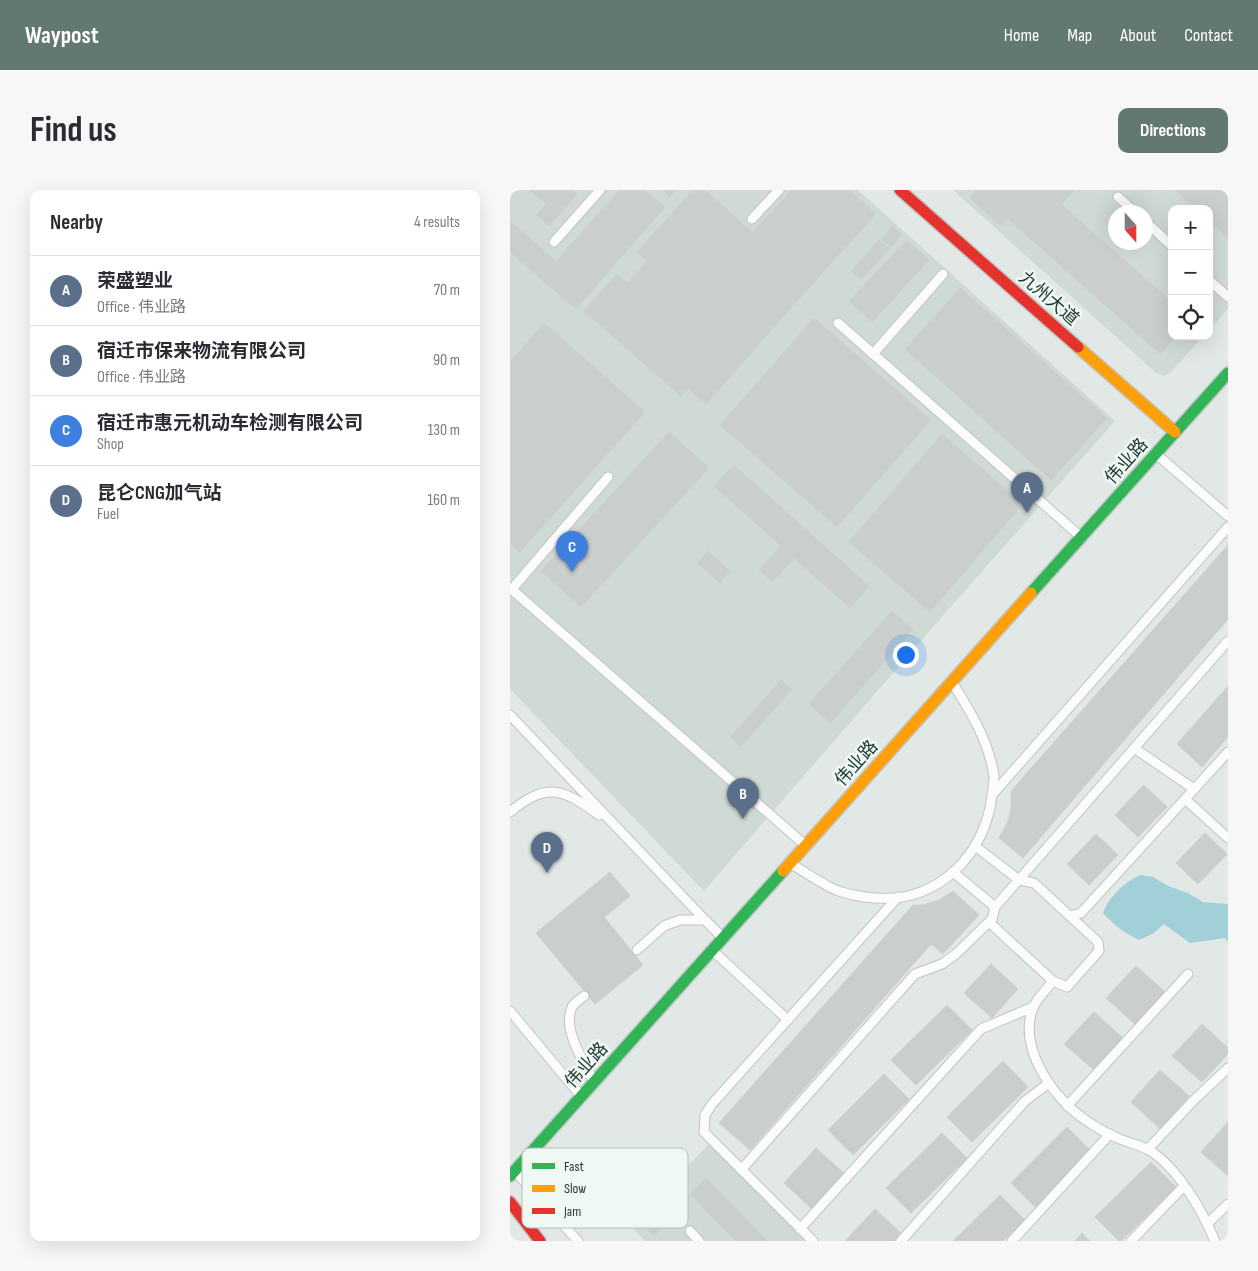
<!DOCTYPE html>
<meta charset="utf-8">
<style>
:root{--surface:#fff;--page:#f7f7f7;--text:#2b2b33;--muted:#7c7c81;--line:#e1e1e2;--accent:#647872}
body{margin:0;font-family:"Sofia Sans Condensed","Noto Sans SC",sans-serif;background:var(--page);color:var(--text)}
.controls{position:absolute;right:15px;top:15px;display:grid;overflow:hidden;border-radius:10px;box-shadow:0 5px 20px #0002}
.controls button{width:45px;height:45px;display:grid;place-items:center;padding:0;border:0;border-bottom:1px solid var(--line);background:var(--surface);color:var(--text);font:25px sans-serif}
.compass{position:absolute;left:598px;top:15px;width:45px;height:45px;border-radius:50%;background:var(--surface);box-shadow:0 5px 20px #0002;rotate:159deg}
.you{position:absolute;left:395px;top:464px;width:18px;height:18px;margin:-12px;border:4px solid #fff;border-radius:50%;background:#1a73e8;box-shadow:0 0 0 8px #1a73e833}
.badge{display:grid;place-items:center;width:32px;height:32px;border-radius:50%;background:var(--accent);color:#fff;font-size:16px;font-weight:700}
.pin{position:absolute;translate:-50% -41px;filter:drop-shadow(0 1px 2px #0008)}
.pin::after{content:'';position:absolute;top:26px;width:18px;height:15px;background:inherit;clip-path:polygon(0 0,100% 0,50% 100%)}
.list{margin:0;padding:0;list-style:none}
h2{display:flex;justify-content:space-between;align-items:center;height:65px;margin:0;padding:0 20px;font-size:21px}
h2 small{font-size:16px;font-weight:400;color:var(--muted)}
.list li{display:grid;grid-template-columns:32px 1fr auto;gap:15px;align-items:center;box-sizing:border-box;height:70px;padding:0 20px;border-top:1px solid var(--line)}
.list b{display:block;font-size:19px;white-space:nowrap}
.list p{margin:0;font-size:16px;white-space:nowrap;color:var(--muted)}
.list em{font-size:16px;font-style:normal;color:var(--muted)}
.icon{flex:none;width:28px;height:28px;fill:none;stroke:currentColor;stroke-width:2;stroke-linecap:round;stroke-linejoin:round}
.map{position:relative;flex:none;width:718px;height:1051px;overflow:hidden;border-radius:10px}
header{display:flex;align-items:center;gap:30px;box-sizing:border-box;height:70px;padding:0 25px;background:var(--accent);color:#fff}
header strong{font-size:24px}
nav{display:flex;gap:28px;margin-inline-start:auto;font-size:18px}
.intro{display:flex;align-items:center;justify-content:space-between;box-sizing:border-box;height:120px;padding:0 30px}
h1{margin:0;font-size:35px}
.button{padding:12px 22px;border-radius:10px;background:var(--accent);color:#fff;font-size:18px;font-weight:700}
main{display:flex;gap:30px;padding:0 30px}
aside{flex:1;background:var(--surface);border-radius:10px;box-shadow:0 5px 20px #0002}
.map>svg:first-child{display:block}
.built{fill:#d0dad5;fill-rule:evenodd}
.water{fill:#a1d0d8}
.building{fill:#cacfcd;stroke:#cbd1ce}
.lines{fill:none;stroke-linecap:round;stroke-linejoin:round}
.lane-casing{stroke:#bfc5c2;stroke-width:11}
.fast-casing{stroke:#bec6c3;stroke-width:14}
.slow-casing{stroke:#bec6c3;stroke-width:14}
.jam-casing{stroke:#bec6c3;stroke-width:14}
.lane{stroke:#fbfcfb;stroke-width:9}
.fast{stroke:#30b455;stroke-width:11}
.slow{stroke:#ff9f0a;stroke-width:11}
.jam{stroke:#e5322d;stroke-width:11}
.labels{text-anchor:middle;stroke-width:5;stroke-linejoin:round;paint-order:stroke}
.street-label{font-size:18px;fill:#203c34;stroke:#f0f8f4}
.key{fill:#f0f8f4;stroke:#b2c0ba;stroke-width:1}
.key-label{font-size:14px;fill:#203c34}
</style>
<header>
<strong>Waypost</strong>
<nav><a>Home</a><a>Map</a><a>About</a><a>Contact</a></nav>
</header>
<div class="intro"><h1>Find us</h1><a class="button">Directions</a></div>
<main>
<aside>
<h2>Nearby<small>4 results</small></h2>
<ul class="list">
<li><span class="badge" style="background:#5c6f8a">A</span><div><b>荣盛塑业</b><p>Office · 伟业路</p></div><em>70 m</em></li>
<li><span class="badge" style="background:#5c6f8a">B</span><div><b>宿迁市保来物流有限公司</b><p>Office · 伟业路</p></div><em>90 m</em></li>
<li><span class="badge" style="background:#3f7fe0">C</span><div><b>宿迁市惠元机动车检测有限公司</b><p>Shop</p></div><em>130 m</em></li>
<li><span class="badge" style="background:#5c6f8a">D</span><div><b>昆仑CNG加气站</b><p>Fuel</p></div><em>160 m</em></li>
</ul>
</aside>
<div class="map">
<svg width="718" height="1051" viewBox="0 0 718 1051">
<rect width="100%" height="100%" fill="#e2e8e5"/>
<g class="built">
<path d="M0,0h348l257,231 -183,207 -228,263 -194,-202z"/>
<path d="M443,0h275v119l-19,21v-121h-37v127h31l-32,36 -8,4 -8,-4zM606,22h30v30h-30z"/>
<path d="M199,954l96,97h-160l-14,-15z"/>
</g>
<path class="water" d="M631,685l12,2 15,9 20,7 15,9 25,2v38l-3,-4 -35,5 -26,-19 -10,9 -15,7c-15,-7 -25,-15 -36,-27 5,-15 23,-33 38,-38z"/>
<g class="building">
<path d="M20,0h43l4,4 -18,21z"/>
<path d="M109,0h26l20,17 -89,102 -35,-30z"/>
<path d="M153,0h13l-6,7z"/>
<path d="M183,0h12l24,21 -62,69 -30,-28z"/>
<path d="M282,0h58l26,24 -62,68 -58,-53z"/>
<path d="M466,0h57l-32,36 -31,-28z"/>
<path d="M523,0h12l127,112v34h4l-16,18 -153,-136z"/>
<path d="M535,0h29l-13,15z"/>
<path d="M665,0h53v48l-19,-17v-12h-13z"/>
<path d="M36,14l13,11 -10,11 -12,-11z"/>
<path d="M219,21l24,22 -59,67 57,53 -45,51 -18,-16 26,-28 -87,-77 20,-21 20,18z"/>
<path d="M0,31l46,40 -15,18 -31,-27z"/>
<path d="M383,36l9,9 -11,12 -10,-8z"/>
<path d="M246,39l58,53 -63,71 -57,-53z"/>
<path d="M369,50l10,9 -28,31 -10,-9z"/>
<path d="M397,50l22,20 -57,62 -23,-21z"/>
<path d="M107,84l97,86 -33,36 -97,-85z"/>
<path d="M450,98l147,130 -56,62 -146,-131z"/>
<path d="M304,128l117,102 -94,107 -117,-102z"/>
<path d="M34,133l101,89 -125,140 -10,-9v-181z"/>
<path d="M159,242l40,36 -128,139 -40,-36z"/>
<path d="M432,244l81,70 -93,108 -81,-70z"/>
<path d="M224,275l135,121 -19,22 -56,-50 -21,24 -14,-12 22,-24 -67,-60z"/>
<path d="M718,355v74l-205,239 -24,-20 9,-17 3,-12v-18z"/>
<path d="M198,361l22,20 -10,12 -22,-20z"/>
<path d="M382,421l21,19 -83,93 -21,-19z"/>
<path d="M271,490l11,9 -51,58 -11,-10z"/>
<path d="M718,496v51l-26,30 -25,-23z"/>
<path d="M634,595l23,22 -29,30 -23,-22z"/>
<path d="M695,643l22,21 -29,30 -22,-21z"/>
<path d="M586,644l22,21 -29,30 -22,-21z"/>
<path d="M100,682l20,24 -74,61 -20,-24z"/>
<path d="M443,701l26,24 -36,39 -12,-10 -181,206 -31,-27 194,-218h9l17,-5z"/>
<path d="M94,727l39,48 -48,39 -39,-47z"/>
<path d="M481,774l27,25 -26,29 -28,-25z"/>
<path d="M626,776l29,26 -29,33 -30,-27z"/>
<path d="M437,815l25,25 -56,55 -25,-25z"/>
<path d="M584,822l29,26 -29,32 -30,-26z"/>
<path d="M692,834l26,24v6l-26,28 -30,-26z"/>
<path d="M493,871l25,26 -56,55 -25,-25z"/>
<path d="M650,880l29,26 -29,33 -29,-27z"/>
<path d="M374,884l25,25 -56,56 -25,-25z"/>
<path d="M718,932v54l-27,-24z"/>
<path d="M557,937l25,25 -56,56 -25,-25z"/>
<path d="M432,943l25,25 -56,55 -25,-25z"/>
<path d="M306,958l29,26 -33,35 -28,-26z"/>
<path d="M641,972l25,25 -55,54h-2l-24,-24z"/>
<path d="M196,988l62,63h-32l-46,-47z"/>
<path d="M490,1005l25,25 -22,21h-50z"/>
<path d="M152,1007l16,16 -24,23 -16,-16z"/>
<path d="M365,1019l28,26 -5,6h-53z"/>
<path d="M572,1043l8,8h-15z"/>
</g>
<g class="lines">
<defs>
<g id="lane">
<path d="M608,7l17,15"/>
<path d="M242,29l27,-29"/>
<path d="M636,32l26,24"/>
<path d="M44,52l46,-52"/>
<path d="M699,90l19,17"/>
<path d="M328,133l243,214"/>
<path d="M363,164l70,-80"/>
<path d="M646,264l72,62"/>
<path d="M0,398l295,257"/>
<path d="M2,399l96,-112"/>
<path d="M0,525l195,205"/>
<path d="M624,558l60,41"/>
<path d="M482,605l236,-268"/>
<path d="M675,609l43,39"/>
<path d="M0,622c37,-30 52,-24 89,3"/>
<path d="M465,656l44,34 15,3 64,59 1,9 -32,36 -14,-6"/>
<path d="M280,673c15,9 30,20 46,27 10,4 31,8 41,8 62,5 109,-45 115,-103 1,-7 2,-13 2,-19 -5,-35 -24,-65 -42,-94"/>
<path d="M443,682l42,35"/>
<path d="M560,726l11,-3 147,-161"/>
<path d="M127,760l27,-24 16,-6h25l18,18"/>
<path d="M202,760l76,70"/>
<path d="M74,806c-4,3 -10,7 -12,11 -10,21 11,54 21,73"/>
<path d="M0,821l71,85"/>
<path d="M557,916l121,-132"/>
<path d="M638,959l46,-49 34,-32"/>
<path d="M231,980l174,-196 27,-10 14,-10 36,-35"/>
<path d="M5,981l63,70"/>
<path d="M698,1033l20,-19"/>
<path d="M290,1039l181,-200 52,-22"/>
<path d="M180,1041l9,10"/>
<path d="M303,1051l-109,-109 1,-17 7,-11 186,-207"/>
<path d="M391,1051l124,-140 24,-18"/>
<path d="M502,1051l98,-107"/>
<path d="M621,1051l53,-55"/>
<path d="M705,1051c-13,-31 -37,-73 -66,-91 -9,-5 -20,-7 -29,-11 -10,-4 -21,-10 -30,-16 -34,-21 -73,-73 -57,-115 3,-9 14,-19 20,-27l-62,-57 4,-17 233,-266"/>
</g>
<g id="fast">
<path d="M521,403l197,-220"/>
<path d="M0,986l273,-305"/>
</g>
<g id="slow">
<path d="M568,157l97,85"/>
<path d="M273,681l248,-278"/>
</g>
<g id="jam">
<path d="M390,0l178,157"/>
<path d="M0,1012l30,39"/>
</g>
</defs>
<use href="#lane" class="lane-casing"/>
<use href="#fast" class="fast-casing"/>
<use href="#slow" class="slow-casing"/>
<use href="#jam" class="jam-casing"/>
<use href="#lane" class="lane"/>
<use href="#fast" class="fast"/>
<use href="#slow" class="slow"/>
<use href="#jam" class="jam"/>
</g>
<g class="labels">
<g class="street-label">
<text transform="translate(539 108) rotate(41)" y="6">九州大道</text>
<text transform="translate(616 271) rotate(-48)" y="6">伟业路</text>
<text transform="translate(346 573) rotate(-48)" y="6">伟业路</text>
<text transform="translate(76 875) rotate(-48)" y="6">伟业路</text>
</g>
</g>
<rect x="12" y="958" width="166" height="80" rx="8" class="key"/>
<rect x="22" y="973" width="23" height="6" fill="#30b455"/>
<rect x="22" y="995" width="23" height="7" fill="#ff9f0a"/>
<rect x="22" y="1018" width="23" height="6" fill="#e5322d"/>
<g class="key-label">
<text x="54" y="981">Fast</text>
<text x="54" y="1003">Slow</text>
<text x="54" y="1026">Jam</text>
</g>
</svg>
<div class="controls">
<button>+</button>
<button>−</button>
<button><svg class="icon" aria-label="locate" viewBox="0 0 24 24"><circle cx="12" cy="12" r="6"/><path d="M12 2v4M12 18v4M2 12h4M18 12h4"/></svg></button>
</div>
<svg class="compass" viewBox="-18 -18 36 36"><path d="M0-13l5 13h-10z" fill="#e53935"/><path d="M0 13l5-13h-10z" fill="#7c7c81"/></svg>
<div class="you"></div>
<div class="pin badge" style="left:517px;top:323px;background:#5c6f8a">A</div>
<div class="pin badge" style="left:233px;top:629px;background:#5c6f8a">B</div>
<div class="pin badge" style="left:62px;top:382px;background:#3f7fe0">C</div>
<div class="pin badge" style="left:37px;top:683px;background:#5c6f8a">D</div>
</div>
</main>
